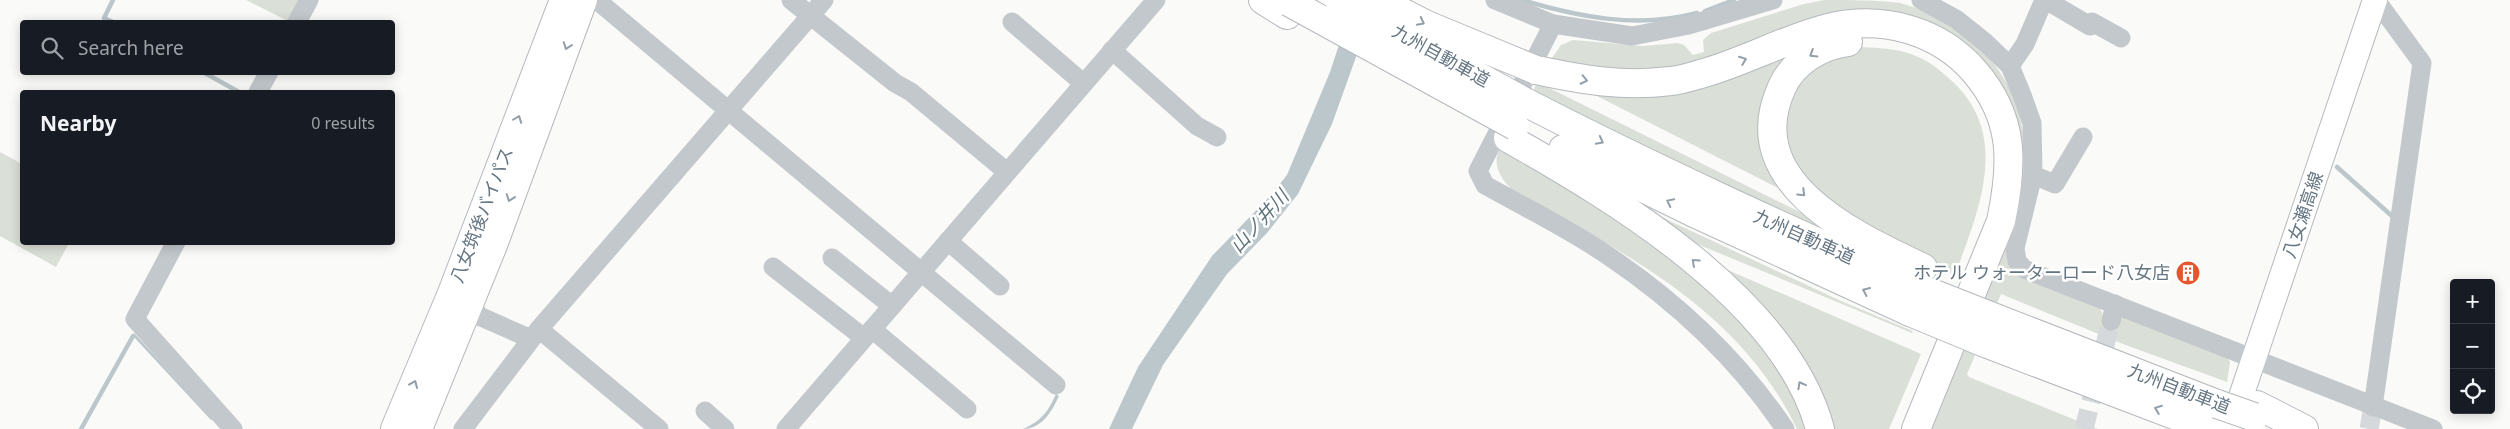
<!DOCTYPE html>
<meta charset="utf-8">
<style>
:root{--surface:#171b24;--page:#20242c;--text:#f1f3f6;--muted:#9ea1a6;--line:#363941}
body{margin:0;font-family:"Noto Sans","Noto Sans JP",sans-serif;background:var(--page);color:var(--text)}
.controls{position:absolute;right:15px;bottom:15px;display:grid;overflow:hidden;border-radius:5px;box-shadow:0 2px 12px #0003}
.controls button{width:45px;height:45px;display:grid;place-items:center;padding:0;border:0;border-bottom:1px solid var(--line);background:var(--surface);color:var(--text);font:25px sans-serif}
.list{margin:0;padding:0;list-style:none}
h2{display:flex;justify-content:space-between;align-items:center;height:65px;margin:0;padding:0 20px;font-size:21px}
h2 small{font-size:16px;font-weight:400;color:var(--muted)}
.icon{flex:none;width:28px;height:28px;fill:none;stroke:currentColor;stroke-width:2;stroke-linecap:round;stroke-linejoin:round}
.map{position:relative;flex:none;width:2510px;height:429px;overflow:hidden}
.search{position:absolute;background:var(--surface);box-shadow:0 2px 12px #0003;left:20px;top:20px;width:375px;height:55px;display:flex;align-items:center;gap:12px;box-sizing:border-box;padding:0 18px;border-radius:5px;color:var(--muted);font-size:19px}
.panel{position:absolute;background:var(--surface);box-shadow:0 2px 12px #0003;left:20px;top:90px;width:375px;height:155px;border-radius:5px}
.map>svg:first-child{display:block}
.green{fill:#dadfd7}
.water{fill:#bbc7cb}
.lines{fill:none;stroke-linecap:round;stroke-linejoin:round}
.stream{stroke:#bbc7cb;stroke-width:4.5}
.minor-tunnel{stroke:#d5d9db;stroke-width:19;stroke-dasharray:19 9;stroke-linecap:butt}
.major-casing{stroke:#b5babe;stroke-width:26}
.highway-casing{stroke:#b4b9bd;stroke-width:30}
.minor{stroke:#c3c8cc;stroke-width:19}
.major{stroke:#fff;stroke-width:24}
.highway{stroke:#fff;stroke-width:28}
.highway-bridge-casing{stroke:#b4b9bd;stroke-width:30;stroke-linecap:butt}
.highway-bridge{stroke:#fff;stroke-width:28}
.oneway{stroke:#939fa8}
.labels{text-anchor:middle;stroke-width:5;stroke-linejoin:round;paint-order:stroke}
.street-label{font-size:18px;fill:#657683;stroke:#fff}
.poi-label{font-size:18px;fill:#657683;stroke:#fff;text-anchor:end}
.water-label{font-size:19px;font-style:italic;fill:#60757c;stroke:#fff}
</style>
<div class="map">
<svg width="2510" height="429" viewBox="0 0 2510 429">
<rect width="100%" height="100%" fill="#fafaf8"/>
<g class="green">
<path d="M246,0h57l-13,22z"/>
<path d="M1824,0c24,0 52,0 76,3 81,22 132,88 125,172 -2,25 -12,51 -18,75l91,56 4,6 2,10 12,4 6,-9 103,36 5,9 -3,20 -104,-38 -122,-50 -34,80 2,3 129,52h-169l61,-144 10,-33 18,-103 -98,-127 -171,27 -115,28 -84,-16 11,-16 12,-5 70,6 35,-3 6,2 9,10 11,-3 -1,-12 8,-7 93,-29z"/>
<path d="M1811,42l-41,42 -7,14 -3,22 28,73 -193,-98 1,-3z"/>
<path d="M1861,47c42,2 61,5 93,36 57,55 24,128 1,192l-43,-18 -109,-74 -21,-46 8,-46 13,-19 34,-21z"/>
<path d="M1537,82l291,144 -2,5 -164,-75 -129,-65z"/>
<path d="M1500,149l20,8 160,101 92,95 38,76h-13c-59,-122 -174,-176 -286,-240 -10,-11 -20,-25 -11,-40z"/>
<path d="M0,152l22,12v78l47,1 -13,24 -56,-31z"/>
<path d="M1653,213l188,88 72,30 -1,2 -210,-87 -30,-15z"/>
<path d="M1714,264l207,90 -32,75h-63z"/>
</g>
<g class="water">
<path d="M1347,21l19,8 -34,95 -34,70 -31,39 -40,41 -48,68 -16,23 -31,64h-23l29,-62 74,-111 59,-61 16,-20 43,-103z"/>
<path d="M134,333l79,86 -2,1 -78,-84z"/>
<path d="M1056,394l3,2c-7,15 -17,33 -36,33 18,-8 25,-17 33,-35z"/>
</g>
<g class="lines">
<g class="stream">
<path d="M113,0l-9,18 9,4"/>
<path d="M1522,0c57,17 116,29 175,13"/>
<path d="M1705,11l29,-11"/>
<path d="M203,72l36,20"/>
<path d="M2337,167l56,50"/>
<path d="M81,429l52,-93"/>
</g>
<g class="minor-tunnel">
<path d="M2084,429l27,-108"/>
<path d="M2369,429l4,-22"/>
</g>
<defs>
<path id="major" d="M2230,429l145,-429"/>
<g id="highway">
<path d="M1263,0l24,15"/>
<path d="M1848,42c-27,3 -55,20 -66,45 -44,96 72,148 141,181"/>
<path d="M1536,70c48,10 86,17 135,11 11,-1 22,-5 33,-8 42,-12 81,-34 124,-45 54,-13 111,2 147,44 40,47 38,92 26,149l-85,208"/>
<path d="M1525,102c128,66 258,125 389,184"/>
<path d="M1508,138c108,61 278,163 312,291"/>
<path d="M1563,149l129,63 218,100"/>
<path d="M1998,319l219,85"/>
<path d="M1985,343l226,86"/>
<path d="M2257,405l47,24"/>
<path d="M395,429l57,-136 112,-293"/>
<path d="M418,429l75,-184 90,-245"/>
</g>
</defs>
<use href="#major" class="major-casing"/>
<use href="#highway" class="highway-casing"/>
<g class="minor">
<path d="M791,0l104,83 16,9 96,80"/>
<path d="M1495,0l58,24 79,12 57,-11 84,-25"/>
<path d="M1921,0l35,19 30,24 24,23 12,29 10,28 1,52 -18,73 2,13 7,8 409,160"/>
<path d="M2046,0l44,26 2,-4 29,16"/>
<path d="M599,2l457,383"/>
<path d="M297,22l12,-22"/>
<path d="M1012,22l71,61"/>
<path d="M1553,24l-75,147 7,14c41,23 84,44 122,70 70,47 131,104 178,174"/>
<path d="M1112,50l85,76 20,11"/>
<path d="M2010,66l15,-22 19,-44"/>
<path d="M258,92l11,-20"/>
<path d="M2033,175l22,9 28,-47"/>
<path d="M948,241l52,45"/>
<path d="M176,242l-41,77 98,110"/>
<path d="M832,258l60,48"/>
<path d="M773,267l91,71"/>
<path d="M464,299l7,3 8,14 52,23"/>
<path d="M2111,321l4,-17"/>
<path d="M539,329l120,100"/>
<path d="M872,329l95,80"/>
<path d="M2373,407l49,-344 -46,-63"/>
<path d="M705,411l20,18"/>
<path d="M463,429l76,-100 285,-329"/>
<path d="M786,429l370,-429"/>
</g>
<use href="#major" class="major"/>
<use href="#highway" class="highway"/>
<defs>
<g id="highway-bridge">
<path d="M1339,0l186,102"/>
<path d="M1378,0l49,25 109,45"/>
<path d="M1289,2l226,124"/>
<path d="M1914,286l84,33"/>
<path d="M1910,312l75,31"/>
<path d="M2217,404l37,13"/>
</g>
</defs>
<use href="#highway-bridge" class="highway-bridge-casing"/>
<use href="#highway-bridge" class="highway-bridge"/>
</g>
<defs><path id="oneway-chevron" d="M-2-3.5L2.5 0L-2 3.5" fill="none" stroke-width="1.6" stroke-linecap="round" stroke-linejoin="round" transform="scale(1.25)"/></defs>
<g class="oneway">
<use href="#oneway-chevron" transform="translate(1421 22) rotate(27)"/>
<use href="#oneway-chevron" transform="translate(567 46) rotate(110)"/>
<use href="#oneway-chevron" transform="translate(1813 54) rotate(148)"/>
<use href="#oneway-chevron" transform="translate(1743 60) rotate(-21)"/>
<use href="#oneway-chevron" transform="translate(1584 80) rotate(12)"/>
<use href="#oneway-chevron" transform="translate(518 119) rotate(-69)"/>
<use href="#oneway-chevron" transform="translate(1600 141) rotate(28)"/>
<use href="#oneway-chevron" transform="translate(1802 193) rotate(44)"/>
<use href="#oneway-chevron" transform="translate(510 198) rotate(110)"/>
<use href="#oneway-chevron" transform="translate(1670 202) rotate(-154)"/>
<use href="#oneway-chevron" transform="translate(1695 262) rotate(-138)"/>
<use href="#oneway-chevron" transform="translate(1866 291) rotate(-156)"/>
<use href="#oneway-chevron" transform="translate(414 384) rotate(-67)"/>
<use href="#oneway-chevron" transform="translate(1801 385) rotate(-119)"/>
<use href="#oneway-chevron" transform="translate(2158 409) rotate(-159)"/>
</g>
<defs>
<symbol id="building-disc" viewBox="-11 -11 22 22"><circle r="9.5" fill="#e4572e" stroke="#fff"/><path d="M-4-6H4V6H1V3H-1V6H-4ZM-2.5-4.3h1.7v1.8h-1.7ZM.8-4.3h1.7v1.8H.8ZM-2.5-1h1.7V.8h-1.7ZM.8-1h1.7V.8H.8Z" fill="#fff"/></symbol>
</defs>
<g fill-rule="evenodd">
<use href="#building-disc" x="2174" y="259" width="28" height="28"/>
</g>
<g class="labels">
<g class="street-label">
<text transform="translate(1441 56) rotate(29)" y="6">九州自動車道</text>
<text transform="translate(482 215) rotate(-69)" y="6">八女筑後バイパス</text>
<text transform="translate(2303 215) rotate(-71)" y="6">八女瀬高線</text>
<text transform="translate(1804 237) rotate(24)" y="6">九州自動車道</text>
<text transform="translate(2179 389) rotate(21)" y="6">九州自動車道</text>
</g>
<g class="poi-label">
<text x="2170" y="279">ホテル ウォーターロード八女店</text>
</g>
<g class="water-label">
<text transform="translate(1259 221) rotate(-48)" y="7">山ノ井川</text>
</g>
</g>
</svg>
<div class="controls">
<button>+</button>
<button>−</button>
<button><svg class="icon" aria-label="locate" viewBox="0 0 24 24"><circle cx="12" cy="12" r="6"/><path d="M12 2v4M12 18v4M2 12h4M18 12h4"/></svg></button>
</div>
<div class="search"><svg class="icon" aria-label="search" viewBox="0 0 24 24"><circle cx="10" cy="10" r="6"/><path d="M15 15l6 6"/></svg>Search here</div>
<section class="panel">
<h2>Nearby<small>0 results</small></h2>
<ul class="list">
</ul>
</section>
</div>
